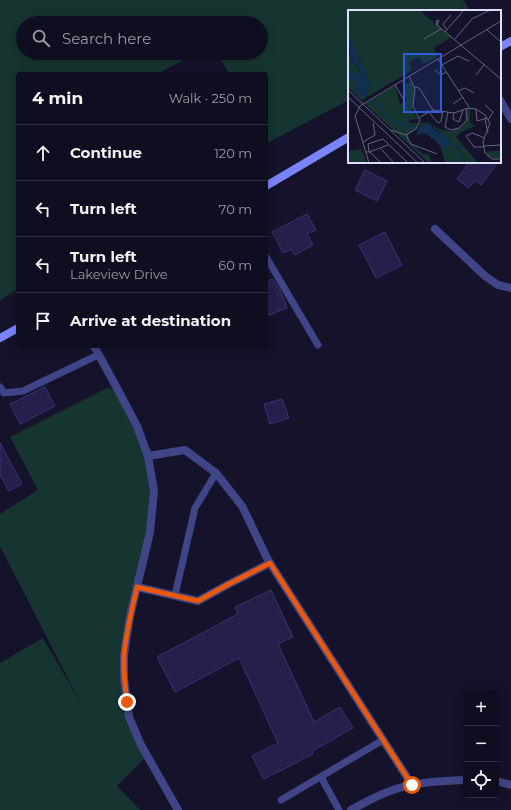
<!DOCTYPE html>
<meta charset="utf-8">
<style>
:root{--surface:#0f0e20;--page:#1d1c2d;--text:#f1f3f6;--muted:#9b9ca5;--line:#2f2e3e}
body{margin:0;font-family:Montserrat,sans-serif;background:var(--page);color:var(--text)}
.controls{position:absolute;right:12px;bottom:12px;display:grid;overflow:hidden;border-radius:4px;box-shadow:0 2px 10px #0003}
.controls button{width:36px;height:36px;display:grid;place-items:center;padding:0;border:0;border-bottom:1px solid var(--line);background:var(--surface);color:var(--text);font:20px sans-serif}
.stop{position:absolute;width:12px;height:12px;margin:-9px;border:3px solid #ea580c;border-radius:50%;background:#fff}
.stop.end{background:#ea580c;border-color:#fff;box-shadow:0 1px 4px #0008}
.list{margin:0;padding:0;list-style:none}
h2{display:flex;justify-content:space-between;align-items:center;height:52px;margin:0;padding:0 16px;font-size:17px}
h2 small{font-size:13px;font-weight:400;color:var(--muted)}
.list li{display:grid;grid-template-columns:26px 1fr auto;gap:12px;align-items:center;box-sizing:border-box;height:56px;padding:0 16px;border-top:1px solid var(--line)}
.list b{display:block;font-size:15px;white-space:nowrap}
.list p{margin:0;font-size:13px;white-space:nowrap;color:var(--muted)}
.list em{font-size:13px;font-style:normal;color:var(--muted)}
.icon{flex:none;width:22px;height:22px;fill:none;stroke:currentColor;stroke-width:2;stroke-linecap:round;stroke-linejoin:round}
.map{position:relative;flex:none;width:511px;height:810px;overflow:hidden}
.search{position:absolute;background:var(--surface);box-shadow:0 2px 10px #0003;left:16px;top:16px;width:252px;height:44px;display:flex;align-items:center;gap:10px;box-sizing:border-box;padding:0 14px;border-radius:22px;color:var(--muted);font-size:15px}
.panel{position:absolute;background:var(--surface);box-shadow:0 2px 10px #0003;left:16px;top:72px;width:252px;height:276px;border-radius:4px}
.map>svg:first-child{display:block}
.green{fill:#163530}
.building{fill:#241f4b;stroke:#393376}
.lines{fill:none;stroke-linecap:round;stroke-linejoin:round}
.service{stroke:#404587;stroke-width:7}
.minor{stroke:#404587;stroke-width:8}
.tertiary{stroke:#404587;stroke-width:8}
.secondary{stroke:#7a84f9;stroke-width:8}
.route{stroke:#ea580c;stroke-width:5}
.inset-river{fill:none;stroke:#122f4f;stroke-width:2}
.inset-road{fill:none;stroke:#65647f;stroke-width:1}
.view{fill:#305cdc;fill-opacity:0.15;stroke:#305cdc;stroke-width:2}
.inset-edge{fill:none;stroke:#dedefd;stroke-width:2}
</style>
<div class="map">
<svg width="511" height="810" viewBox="0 0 511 810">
<rect width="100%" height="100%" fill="#14132b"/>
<g class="green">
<path d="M0,0h463l7,11h-121v89l-82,43 -1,-69h-37l-12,-21h44v-30h-238v30h174l-40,21h-139v215l-18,11z"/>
<path d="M107,388l11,2 19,36 17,65 -30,164 3,37 17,67 -27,27 23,24h-140v-147l43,-25 37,64 -80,-156v-32l38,-24 -28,-53z"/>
</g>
<g class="building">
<path d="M469,162h29l-17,23 -6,-5 -6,8 -12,-9z"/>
<path d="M365,170l22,11 -10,20 -22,-11z"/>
<path d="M307,214l9,16 -9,4 6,11 -18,10 -4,-6 -8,4 -11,-21z"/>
<path d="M385,232l17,33 -26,13 -17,-33z"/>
<path d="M273,279l7,11 7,18 -18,7 -3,-8v-26z"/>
<path d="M45,387l10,19 -35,18 -10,-20z"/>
<path d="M282,399l7,19 -19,6 -6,-20z"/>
<path d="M0,443l22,41 -13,7 -9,-16z"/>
<path d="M271,590l22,47 -15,7 36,78 26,-15 13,21 -41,23 1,3 -49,25 -12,-23 26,-13 -39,-85 -64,34 -18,-35 81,-43 -3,-7z"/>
</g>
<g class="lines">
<g class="service">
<path d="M266,257l52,88"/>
<path d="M0,387l4,6 19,-2 75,-36"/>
<path d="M175,595l20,-87 21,-35"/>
<path d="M321,777l18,33"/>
<path d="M281,800l102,-60"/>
</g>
<g class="minor">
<path d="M500,100l11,19"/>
<path d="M435,229l50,47 13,9 13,3"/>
<path d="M148,456l37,-6 31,23 26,33 26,54 144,225"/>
<path d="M137,587l61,14 31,-17 41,-21"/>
<path d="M496,781l15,4"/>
<path d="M351,810c13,-7 25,-14 39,-19 24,-9 51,-10 76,-11"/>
</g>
<path class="tertiary" d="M94,346l24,44 19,36 11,30 6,35 -4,41 -20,84 -6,39v24l5,38 12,28 37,65"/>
<g class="secondary">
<path d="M500,47l11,-6"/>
<path d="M266,186l83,-49"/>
<path d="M0,338l18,-10"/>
</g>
</g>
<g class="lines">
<path class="route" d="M127,702c-2,-16 -4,-31 -3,-47 2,-23 8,-46 13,-68l61,14 31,-17 41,-21 142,222"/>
</g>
<g transform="translate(348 10)">
<rect width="153" height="153" fill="#14132b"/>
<path d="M0,0h71l32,27 -17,11 4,8 -15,8 -4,-7 -10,5 3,8 -43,26 -3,-4 1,-16 -19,-41zM0,37l3,13 11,14 -1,1 -10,-2 -3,-6zM0,70l9,1 10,16 -5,4 -14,-14zM63,72l3,5 -2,24 8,8 -11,1v3h9l-2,5 -3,-1 2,2 -7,5 1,7 14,13 6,1 3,8h4h-7l-64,-59 30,-18 5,18 7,-4 -4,-9 3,-2 -2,-4zM119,98h3v14l5,4 -14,6 -5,5 22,26h-33l-4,-15 12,-5 -23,-18 -7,-1 -5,5 2,-6h9l9,6 13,2 9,-3 6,-7zM13,139l6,14h-19v-12zM153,140v13l-1,-4 -11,-2 -4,-5z" fill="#163530"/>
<path d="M0,25l22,47 -3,15h-6l-6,-6 2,-10 -9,-1v-13l3,6h11l-11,-13zM75,114l7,1 7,7 7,2 9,10 -12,4 -4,-6 -12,-9 -8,2v-5z" fill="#122f4f"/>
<path class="inset-river" d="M25,91l22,21 21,6M105,133l7,6 4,14"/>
<path class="inset-road" d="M89,15l2,-5 -3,1 1,4 64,54M99,20l-4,-6 8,-9M139,20l14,12M97,22l19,-22M76,29l17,-10M107,29l17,-20 18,-9M90,49l31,48M94,55l16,-9 11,5M87,60l6,5 5,-3M128,65l8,-10M61,66l6,13 -2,17 7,14 -4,9 -10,6 5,9 26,10M47,75l9,15M66,77l5,1 14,22M0,80l77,73M110,81l7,-3 9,5M0,87l70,66M105,94l10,-7M137,95l8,7 -5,8M128,99l1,12 10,-3M79,100l11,13 3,-2 2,-10M100,102l-3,15 6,3 8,-2 8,-8 -1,-12M106,103l-1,6 6,3 4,-12M72,107l13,-7 21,3 14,-5 8,1 9,6 5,8 -7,19 2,11 7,6h9M137,109l3,14M43,120l15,5M15,132l12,-7 -2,-12M135,136l18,-1M135,137h-9l-8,-11 6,-3 13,5M33,139l13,14M18,142h3l-1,-8 15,-5 25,24M21,142l19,-7M22,142l11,11M21,153l-14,-47 5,-10 141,-85"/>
<path class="view" d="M56,44h37v58h-37z"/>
<rect width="153" height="153" class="inset-edge"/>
</g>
</svg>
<div class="controls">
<button>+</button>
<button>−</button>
<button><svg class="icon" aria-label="locate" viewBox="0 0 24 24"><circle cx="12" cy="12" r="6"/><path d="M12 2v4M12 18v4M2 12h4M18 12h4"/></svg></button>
</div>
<div class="stop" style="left:412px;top:785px"></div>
<div class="stop end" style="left:127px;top:702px"></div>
<div class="search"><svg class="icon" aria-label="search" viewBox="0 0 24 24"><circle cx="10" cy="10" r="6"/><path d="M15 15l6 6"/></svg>Search here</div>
<section class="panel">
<h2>4 min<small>Walk · 250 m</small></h2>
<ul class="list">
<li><svg class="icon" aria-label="ahead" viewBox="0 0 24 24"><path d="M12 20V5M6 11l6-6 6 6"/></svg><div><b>Continue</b></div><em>120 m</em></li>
<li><svg class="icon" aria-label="left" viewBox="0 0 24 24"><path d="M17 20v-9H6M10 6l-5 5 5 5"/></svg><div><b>Turn left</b></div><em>70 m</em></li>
<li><svg class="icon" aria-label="left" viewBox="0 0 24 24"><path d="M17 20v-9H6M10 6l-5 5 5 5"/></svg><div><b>Turn left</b><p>Lakeview Drive</p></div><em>60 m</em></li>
<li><svg class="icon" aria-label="arrive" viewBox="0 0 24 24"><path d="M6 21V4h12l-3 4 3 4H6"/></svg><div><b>Arrive at destination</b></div></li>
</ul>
</section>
</div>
